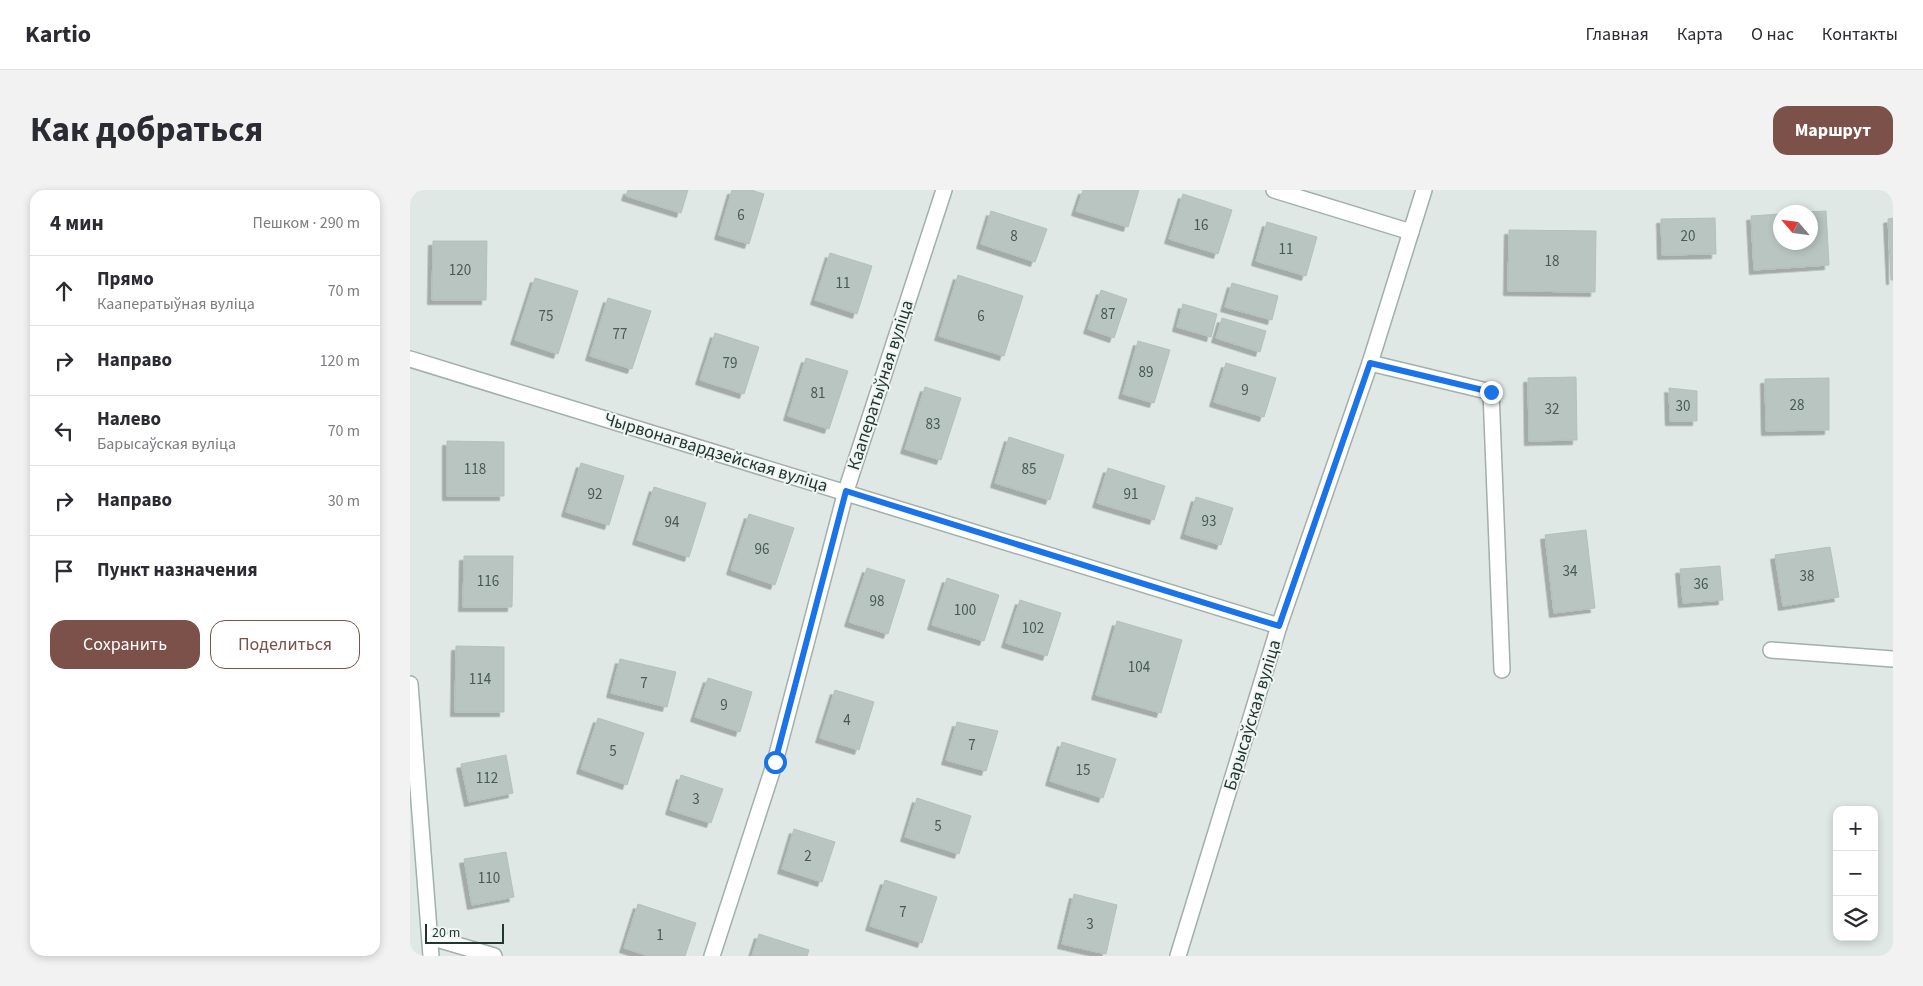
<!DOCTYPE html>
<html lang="ru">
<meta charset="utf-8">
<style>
:root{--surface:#fff;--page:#f2f2f3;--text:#2b2b33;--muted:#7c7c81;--line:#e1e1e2;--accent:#7c514a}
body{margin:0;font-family:"Source Sans 3",sans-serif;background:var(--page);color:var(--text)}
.controls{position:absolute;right:15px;bottom:15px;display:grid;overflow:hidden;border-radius:10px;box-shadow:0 2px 8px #0003}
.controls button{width:45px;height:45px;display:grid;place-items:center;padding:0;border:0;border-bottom:1px solid var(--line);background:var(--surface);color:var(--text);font:25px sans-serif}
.compass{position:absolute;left:1363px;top:15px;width:45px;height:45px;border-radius:50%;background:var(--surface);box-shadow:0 2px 8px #0003;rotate:298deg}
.scale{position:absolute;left:15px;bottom:12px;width:79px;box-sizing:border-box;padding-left:5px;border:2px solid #223630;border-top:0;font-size:14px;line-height:18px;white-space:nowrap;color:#223630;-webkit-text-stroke:4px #eff5f2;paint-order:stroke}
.stop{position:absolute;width:15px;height:15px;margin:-11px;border:4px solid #1a73e8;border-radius:50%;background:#fff}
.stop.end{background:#1a73e8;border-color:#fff;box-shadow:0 1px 5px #0008}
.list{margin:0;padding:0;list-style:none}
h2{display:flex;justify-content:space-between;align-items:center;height:65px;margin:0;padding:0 20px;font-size:21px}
h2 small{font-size:16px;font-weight:400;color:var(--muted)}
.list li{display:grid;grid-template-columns:32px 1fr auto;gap:15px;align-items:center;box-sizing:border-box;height:70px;padding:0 20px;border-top:1px solid var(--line)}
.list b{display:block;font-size:19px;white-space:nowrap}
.list p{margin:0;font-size:16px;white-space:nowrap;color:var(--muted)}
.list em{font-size:16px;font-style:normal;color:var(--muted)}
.actions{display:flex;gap:10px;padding:15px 20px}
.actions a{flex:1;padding:11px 0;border:1px solid var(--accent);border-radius:15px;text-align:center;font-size:18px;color:var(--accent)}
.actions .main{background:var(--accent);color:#fff}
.icon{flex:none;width:28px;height:28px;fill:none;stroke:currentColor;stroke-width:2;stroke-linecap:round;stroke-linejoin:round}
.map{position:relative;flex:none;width:1483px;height:766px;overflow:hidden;border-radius:15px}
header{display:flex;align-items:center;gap:30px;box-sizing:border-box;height:70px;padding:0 25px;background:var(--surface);border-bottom:1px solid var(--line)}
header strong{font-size:24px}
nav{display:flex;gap:28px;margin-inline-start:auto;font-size:18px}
.intro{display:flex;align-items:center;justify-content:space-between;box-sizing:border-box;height:120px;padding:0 30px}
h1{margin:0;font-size:35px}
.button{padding:12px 22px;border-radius:15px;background:var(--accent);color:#fff;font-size:18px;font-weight:700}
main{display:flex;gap:30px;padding:0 30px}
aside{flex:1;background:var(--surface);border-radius:15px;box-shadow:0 2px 8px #0003}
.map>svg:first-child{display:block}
.building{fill:#b8c5c0;stroke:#b3c1ba;filter:url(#shadow)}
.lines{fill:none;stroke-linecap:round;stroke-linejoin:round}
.service-casing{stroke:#a3afaa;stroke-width:18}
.minor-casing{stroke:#a3afaa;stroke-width:18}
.secondary-casing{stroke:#a0b2ab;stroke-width:18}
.service{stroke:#fff;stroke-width:15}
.minor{stroke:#fff;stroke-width:15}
.secondary{stroke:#fff;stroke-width:15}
.route{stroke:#1a73e8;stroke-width:6}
.labels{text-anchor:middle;stroke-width:4;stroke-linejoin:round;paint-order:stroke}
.number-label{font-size:15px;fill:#485a54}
.street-label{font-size:18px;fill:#223630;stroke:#eff5f2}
</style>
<header>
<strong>Kartio</strong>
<nav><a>Главная</a><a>Карта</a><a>О нас</a><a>Контакты</a></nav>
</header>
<div class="intro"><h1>Как добраться</h1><a class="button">Маршрут</a></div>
<main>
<aside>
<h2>4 мин<small>Пешком · 290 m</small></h2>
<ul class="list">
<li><svg class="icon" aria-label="ahead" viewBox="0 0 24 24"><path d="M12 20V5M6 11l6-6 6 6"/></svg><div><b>Прямо</b><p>Кааператыўная вуліца</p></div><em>70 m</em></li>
<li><svg class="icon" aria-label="right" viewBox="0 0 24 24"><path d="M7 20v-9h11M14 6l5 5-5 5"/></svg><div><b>Направо</b></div><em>120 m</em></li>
<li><svg class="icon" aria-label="left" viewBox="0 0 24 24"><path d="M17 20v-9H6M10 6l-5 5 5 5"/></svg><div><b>Налево</b><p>Барысаўская вуліца</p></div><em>70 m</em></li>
<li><svg class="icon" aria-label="right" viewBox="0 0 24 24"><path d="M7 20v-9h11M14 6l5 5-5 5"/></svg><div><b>Направо</b></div><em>30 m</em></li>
<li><svg class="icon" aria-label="arrive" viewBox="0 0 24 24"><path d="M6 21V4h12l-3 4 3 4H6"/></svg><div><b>Пункт назначения</b></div></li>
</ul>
<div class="actions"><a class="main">Сохранить</a><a>Поделиться</a></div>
</aside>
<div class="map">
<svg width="1483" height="766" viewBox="0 0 1483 766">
<defs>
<filter id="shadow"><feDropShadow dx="-4.5" dy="4.5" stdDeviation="0" flood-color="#0004"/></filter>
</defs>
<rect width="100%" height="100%" fill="#dfe8e4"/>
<g class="building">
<path d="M218,0h60l-7,23 -55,-17z"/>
<path d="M322,0h19l13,4 -15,50 -30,-9z"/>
<path d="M673,0h56l-11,37 -52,-16z"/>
<path d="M773,4l49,16 -14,44 -49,-15z"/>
<path d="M581,21l56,18 -12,33 -54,-18z"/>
<path d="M1416,21l3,54 -75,5 -3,-54 29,-2v28h30v-30h-3z"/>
<path d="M1305,28l1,36 -54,1 -1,-36z"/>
<path d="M1483,28v62h-2l-3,-61z"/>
<path d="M857,32l50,15 -11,39 -50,-15z"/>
<path d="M1099,40l87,1 -1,61 -87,-1z"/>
<path d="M23,51h54l-1,59h-54z"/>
<path d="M420,63l42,13 -15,48 -42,-14z"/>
<path d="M548,85l65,21 -19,60 -65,-20z"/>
<path d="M125,88l43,13 -20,63 -43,-14z"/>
<path d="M822,93l46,13 -6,24 -47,-13z"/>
<path d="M691,100l26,9 -13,39 -26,-9z"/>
<path d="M198,108l43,13 -19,58 -42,-13z"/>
<path d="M773,114l34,10 -6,23 -34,-10z"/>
<path d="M812,128l44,13 -6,21 -44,-14z"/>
<path d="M305,143l44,14 -15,47 -44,-14z"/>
<path d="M728,151l32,9 -16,53 -31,-9z"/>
<path d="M396,168l42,13 -19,58 -41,-13z"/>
<path d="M816,173l50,15 -12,39 -50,-15z"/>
<path d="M1166,187l1,63 -48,1 -1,-63z"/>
<path d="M1419,188v52l-63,1 -1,-52z"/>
<path d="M515,197l36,11 -20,62 -36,-11z"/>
<path d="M1259,198l28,3v30h-27z"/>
<path d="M599,247l55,18 -14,45 -55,-17z"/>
<path d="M37,251l57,1v54h-57z"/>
<path d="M171,273l43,13 -15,49 -43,-13z"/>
<path d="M698,278l57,18 -11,34 -57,-17z"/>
<path d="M244,297l52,16 -17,54 -52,-17z"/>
<path d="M786,307l37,11 -12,37 -36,-11z"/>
<path d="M339,324l45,14 -19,57 -44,-15z"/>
<path d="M1176,340l9,78 -41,5 -9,-78z"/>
<path d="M1420,357l9,50 -56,9 -8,-51z"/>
<path d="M54,366h49l-1,51h-49z"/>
<path d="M1310,376l3,34 -40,3 -3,-34z"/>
<path d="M457,378l38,12 -17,54 -39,-12z"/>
<path d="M537,388l52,17 -15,46 -52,-16z"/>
<path d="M610,410l41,13 -14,43 -41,-13z"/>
<path d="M707,431l65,19 -21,73 -65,-18z"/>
<path d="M46,456l48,1v65h-49z"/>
<path d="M210,469l56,13 -9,35 -56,-14z"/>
<path d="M298,488l44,14 -12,40 -45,-15z"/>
<path d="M425,500l39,12 -15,48 -39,-12z"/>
<path d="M188,528l46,15 -17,52 -46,-16z"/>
<path d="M547,532l41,9 -12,40 -40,-11z"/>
<path d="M652,552l54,17 -13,39 -53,-17z"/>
<path d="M96,565l7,38 -44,9 -8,-38z"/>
<path d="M271,585l42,14 -12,34 -41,-13z"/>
<path d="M507,608l54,18 -12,38 -54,-17z"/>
<path d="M384,639l41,13 -13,40 -40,-13z"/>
<path d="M96,662l8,45 -42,8 -8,-46z"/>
<path d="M475,690l52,17 -15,46 -52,-17z"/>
<path d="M664,704l43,11 -11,49 -44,-10z"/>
<path d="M228,714l58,19 -11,33h-36l-25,-8z"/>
<path d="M349,744l50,16 -2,6h-55z"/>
</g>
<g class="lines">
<defs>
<g id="service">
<path d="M960,173l121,29 11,278"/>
<path d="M1361,460l122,9"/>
</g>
<g id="minor">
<path d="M864,0l137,42"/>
<path d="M0,169l869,267"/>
<path d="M20,747l64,19"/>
<path d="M302,766l63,-194 71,-271 98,-301"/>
<path d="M768,766l101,-330 91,-263 54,-173"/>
</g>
<path id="secondary" d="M0,494l21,272"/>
</defs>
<use href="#service" class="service-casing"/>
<use href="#minor" class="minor-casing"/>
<use href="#secondary" class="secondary-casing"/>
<use href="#service" class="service"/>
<use href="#minor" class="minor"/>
<use href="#secondary" class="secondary"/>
</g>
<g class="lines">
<path class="route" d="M365,572l71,-271 433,135 91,-263 121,29"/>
</g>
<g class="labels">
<g class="number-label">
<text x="331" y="30">6</text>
<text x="791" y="40">16</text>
<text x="604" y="51">8</text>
<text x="1278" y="51">20</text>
<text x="876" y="64">11</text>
<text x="1142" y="76">18</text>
<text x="50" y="85">120</text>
<text x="433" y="98">11</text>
<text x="698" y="129">87</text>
<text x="136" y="131">75</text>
<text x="571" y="131">6</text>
<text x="210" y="149">77</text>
<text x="320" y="178">79</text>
<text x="736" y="187">89</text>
<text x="835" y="205">9</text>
<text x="408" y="208">81</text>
<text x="1387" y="220">28</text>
<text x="1273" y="221">30</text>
<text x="1142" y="224">32</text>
<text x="523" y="239">83</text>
<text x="65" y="284">118</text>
<text x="619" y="284">85</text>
<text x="185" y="309">92</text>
<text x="721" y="309">91</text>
<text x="799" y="336">93</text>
<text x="262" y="337">94</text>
<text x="352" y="364">96</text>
<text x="1160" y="386">34</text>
<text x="1397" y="391">38</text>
<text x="78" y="396">116</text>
<text x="1291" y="399">36</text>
<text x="467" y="416">98</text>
<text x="555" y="425">100</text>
<text x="623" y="443">102</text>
<text x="729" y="482">104</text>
<text x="70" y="494">114</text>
<text x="234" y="498">7</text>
<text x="314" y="520">9</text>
<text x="437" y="535">4</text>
<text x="562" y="560">7</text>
<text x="203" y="566">5</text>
<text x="673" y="585">15</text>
<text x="77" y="593">112</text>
<text x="286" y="614">3</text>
<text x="528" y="641">5</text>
<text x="398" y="671">2</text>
<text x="79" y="693">110</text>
<text x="493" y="727">7</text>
<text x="680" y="739">3</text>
<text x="250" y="750">1</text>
</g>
<g class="street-label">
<text transform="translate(470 195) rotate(-72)" y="6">Кааператыўная вуліца</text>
<text transform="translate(306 262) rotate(17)" y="6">Чырвонагвардзейская вуліца</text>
<text transform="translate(842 525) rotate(-73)" y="6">Барысаўская вуліца</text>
</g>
</g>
</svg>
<div class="controls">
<button>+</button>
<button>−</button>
<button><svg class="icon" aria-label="layers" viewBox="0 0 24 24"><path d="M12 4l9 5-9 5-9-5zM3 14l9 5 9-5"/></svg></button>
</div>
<svg class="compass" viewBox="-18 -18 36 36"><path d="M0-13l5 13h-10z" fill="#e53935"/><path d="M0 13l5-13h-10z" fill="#7c7c81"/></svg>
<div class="scale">20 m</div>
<div class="stop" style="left:365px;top:572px"></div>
<div class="stop end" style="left:1081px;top:202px"></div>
</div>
</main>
